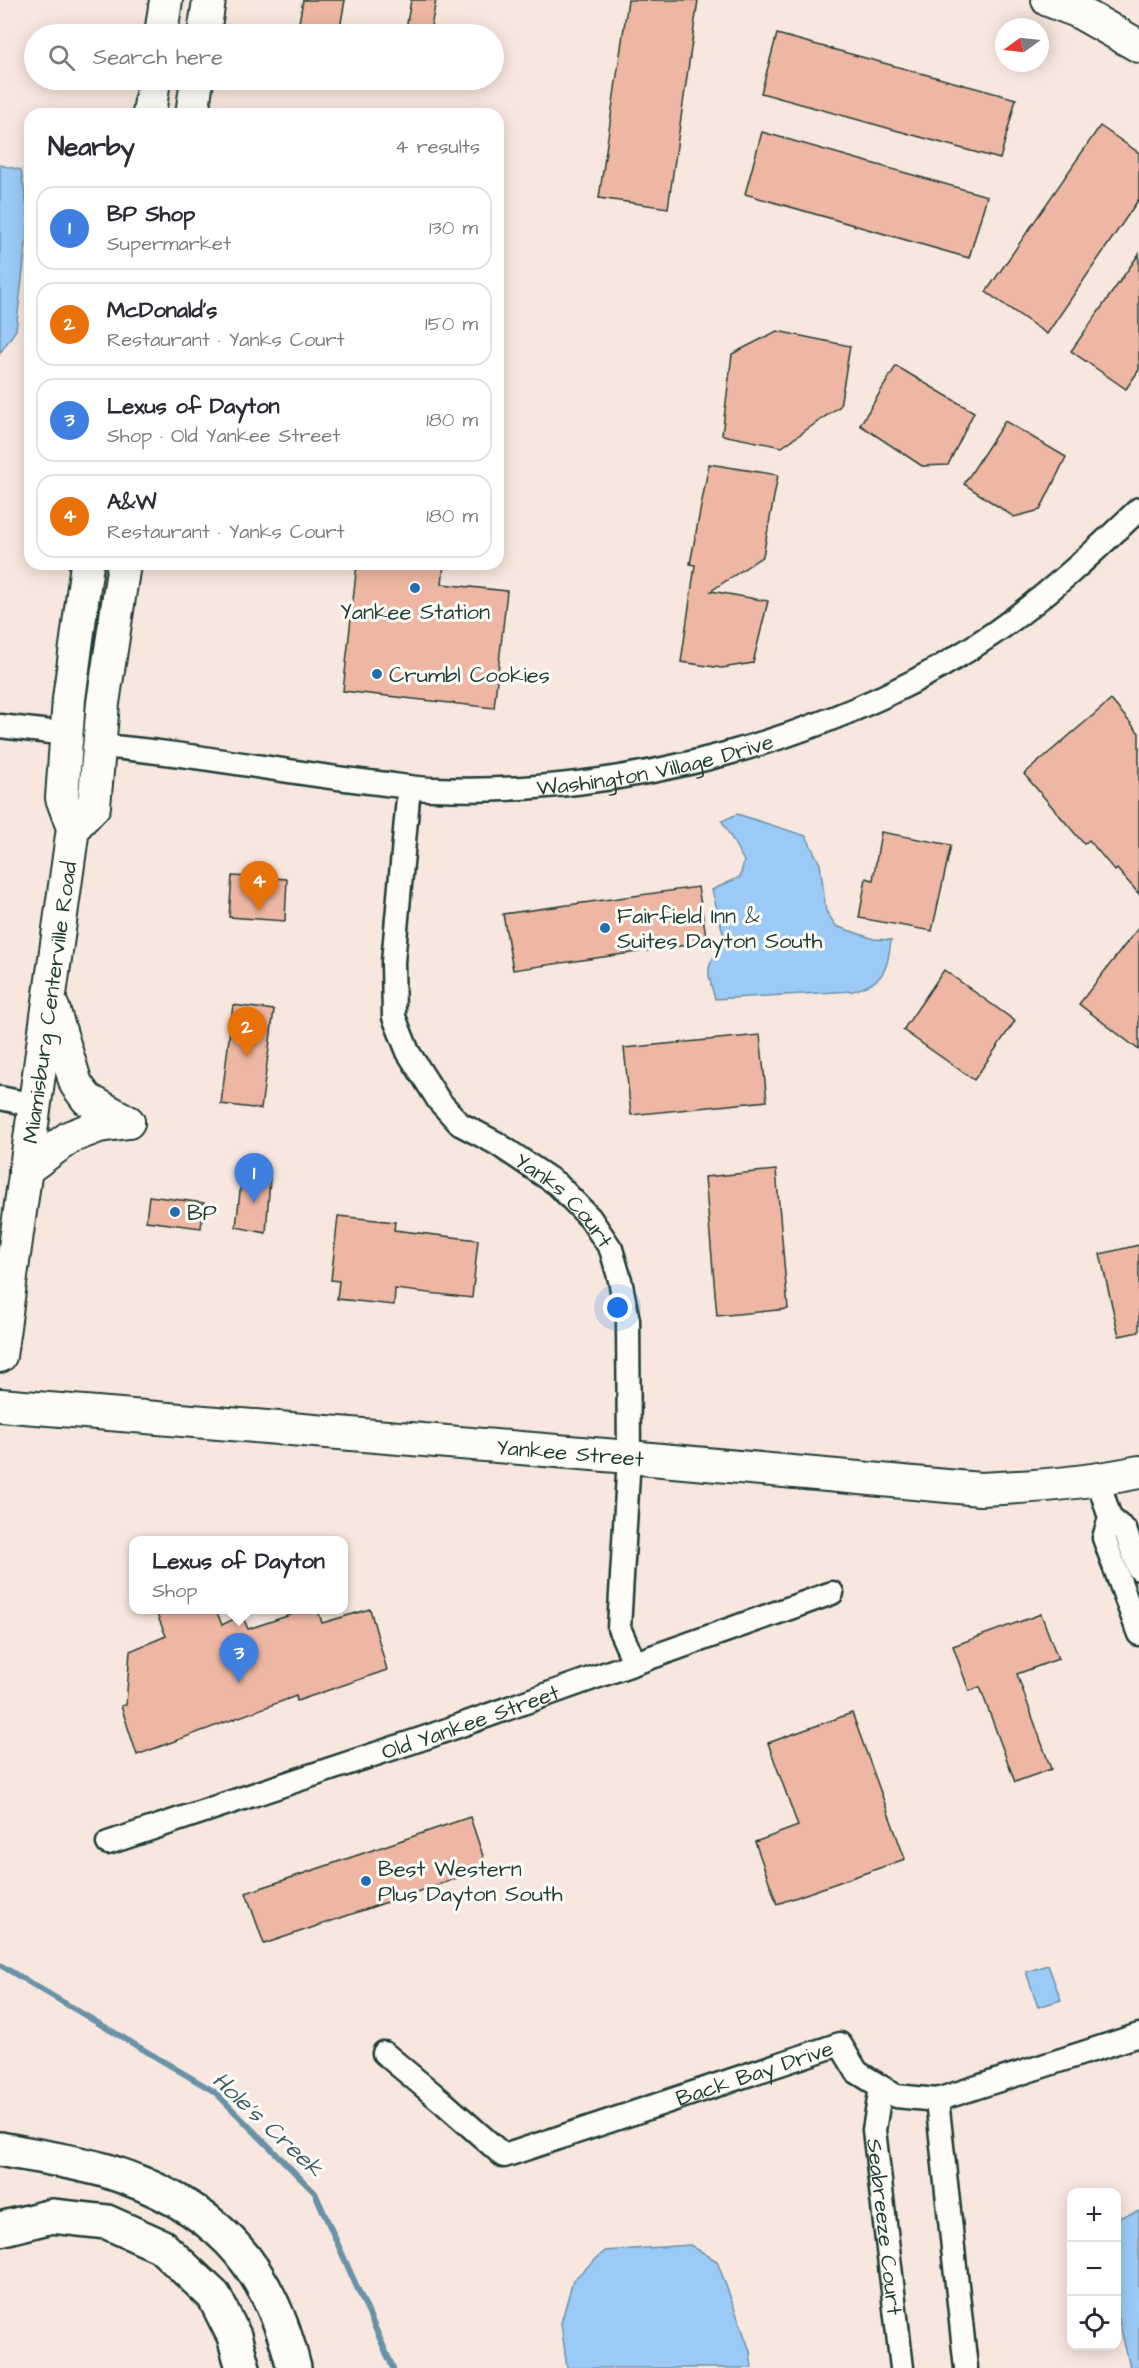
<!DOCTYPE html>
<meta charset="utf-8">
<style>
:root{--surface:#fff;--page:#f7f7f7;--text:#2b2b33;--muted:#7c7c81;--line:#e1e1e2;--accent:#7c3aed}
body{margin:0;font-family:"Architects Daughter",sans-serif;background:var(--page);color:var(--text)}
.controls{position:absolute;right:18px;bottom:18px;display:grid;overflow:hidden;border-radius:12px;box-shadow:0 3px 15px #0003}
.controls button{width:54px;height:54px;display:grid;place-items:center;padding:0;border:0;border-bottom:2px solid var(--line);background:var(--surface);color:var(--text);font:30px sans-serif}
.compass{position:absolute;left:995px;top:18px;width:54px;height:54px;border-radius:50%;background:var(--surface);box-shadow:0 3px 15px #0003;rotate:255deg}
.you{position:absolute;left:618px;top:1308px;width:21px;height:21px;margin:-15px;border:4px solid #fff;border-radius:50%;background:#1a73e8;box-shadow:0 0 0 9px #1a73e833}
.badge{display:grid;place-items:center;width:39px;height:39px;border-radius:50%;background:var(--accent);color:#fff;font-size:20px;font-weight:700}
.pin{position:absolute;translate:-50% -50px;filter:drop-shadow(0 2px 3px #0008)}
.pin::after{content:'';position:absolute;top:32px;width:21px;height:18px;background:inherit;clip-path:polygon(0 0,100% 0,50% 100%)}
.popup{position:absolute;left:129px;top:1536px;width:219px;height:78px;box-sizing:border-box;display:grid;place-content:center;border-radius:12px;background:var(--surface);filter:drop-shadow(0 2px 4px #0005);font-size:20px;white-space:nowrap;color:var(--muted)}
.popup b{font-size:22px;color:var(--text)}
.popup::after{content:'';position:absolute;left:50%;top:100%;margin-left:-12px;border:12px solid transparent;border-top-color:var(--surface)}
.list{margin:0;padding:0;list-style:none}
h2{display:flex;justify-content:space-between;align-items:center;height:78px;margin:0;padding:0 24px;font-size:26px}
h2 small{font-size:20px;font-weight:400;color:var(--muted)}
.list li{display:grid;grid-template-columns:39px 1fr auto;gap:18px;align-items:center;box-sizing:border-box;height:84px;margin:0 12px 12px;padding:0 12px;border:2px solid var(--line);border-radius:18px}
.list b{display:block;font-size:22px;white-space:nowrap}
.list p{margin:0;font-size:20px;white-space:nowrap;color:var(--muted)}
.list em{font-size:20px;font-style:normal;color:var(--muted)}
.icon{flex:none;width:33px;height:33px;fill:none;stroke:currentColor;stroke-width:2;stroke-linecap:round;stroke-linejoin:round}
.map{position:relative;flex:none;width:1139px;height:2368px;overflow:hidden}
.search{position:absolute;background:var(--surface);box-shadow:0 3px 15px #0003;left:24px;top:24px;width:480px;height:66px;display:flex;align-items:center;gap:15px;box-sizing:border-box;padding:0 21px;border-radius:33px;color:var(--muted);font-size:22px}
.panel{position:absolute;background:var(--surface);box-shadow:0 3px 15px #0003;left:24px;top:108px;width:480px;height:462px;border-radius:18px}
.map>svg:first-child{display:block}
.water{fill:#9bcaf6;stroke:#6992a8;stroke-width:1.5}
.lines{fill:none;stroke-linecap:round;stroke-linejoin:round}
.stream{stroke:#6992a8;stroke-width:6}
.building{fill:#eeb7a3;stroke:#1f3d34;stroke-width:1.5}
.street-casing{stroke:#1f3d34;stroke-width:27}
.secondary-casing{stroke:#1f3d34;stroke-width:36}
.highway-casing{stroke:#1f3d34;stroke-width:38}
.street{stroke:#fdfcf7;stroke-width:22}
.secondary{stroke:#fdfcf7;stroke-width:32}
.highway{stroke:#fdfcf7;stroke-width:33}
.poi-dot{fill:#1f6fb2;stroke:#fdfcf7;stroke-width:2}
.labels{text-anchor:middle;stroke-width:6;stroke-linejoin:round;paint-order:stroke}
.poi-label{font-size:22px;fill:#1f3d34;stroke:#fdfcf7;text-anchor:start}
.street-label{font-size:22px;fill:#1f3d34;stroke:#fdfcf7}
.water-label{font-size:24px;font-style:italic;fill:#3e6064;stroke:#fdfcf7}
</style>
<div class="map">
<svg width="1139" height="2368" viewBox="0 0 1139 2368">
<rect width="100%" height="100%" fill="#f8e7de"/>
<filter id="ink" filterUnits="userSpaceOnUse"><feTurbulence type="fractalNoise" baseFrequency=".0167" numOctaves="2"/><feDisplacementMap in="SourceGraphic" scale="12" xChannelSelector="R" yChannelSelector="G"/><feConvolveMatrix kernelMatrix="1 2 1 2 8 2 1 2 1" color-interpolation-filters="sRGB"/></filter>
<g filter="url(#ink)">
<g class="water">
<path d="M0,165l21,5 8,49 -13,111 -16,23z"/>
<path d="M737,814l69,22 14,28 6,47 10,15 38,13 17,1c-4,30 -6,42 -38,51l-138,8c-9,-32 -10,-31 10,-58l-13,-51 28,-13 4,-16 -22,-40z"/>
<path d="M1048,1965l13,35 -23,7 -12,-35z"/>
<path d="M1139,2211v157h-9l-13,-57v-93z"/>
<path d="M690,2245l27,16 33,90 2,17h-185l-6,-45 12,-43 32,-29z"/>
</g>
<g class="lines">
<path class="stream" d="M0,1965l215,127 100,101 78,175"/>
</g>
<g class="building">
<path d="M303,0h42l-6,34h-42z"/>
<path d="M411,0h25l-6,33 -24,-4z"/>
<path d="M628,0h70l-30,208 -69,-10z"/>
<path d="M777,34l239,65 -16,60 -239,-66z"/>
<path d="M1100,126l39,27v46l-92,135 -61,-42z"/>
<path d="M762,132l225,64 -18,62 -224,-64z"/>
<path d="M1139,254v116l-13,19 -55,-38z"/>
<path d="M777,331l73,15 -10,60 -58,41 -60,-12 10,-81z"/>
<path d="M896,366l78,46 -26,53 -26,1 -62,-41z"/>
<path d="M1005,421l61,36 -26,53 -26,7 -50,-33z"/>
<path d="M709,464l69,11 -15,81 -52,35 57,10 -15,62 -31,5 -41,-6 14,-97 -5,-1z"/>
<path d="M357,564h87l-2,20 65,7 -13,117 -151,-17z"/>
<path d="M1111,700l28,33v161l-22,-25 -2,2 -26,-31 -5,4 -60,-70z"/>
<path d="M881,832l70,13 -19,86 -73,-13 7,-40 7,2z"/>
<path d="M232,876l55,3 -2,42 -56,-4z"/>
<path d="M698,887l9,55 -194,28 -10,-56z"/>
<path d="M1139,927v123l-60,-46z"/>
<path d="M944,970l71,51 -41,59 -71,-50z"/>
<path d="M233,1005l41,5 -13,99 -40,-5z"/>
<path d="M760,1035l7,66 -136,14 -7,-67z"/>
<path d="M776,1170l12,139 -71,7 -12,-139z"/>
<path d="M242,1174l28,4 -4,55 -30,-6z"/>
<path d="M149,1196l55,7 -3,25 -55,-7z"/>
<path d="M338,1216l57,6 -1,8 84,10 -6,58 -77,-9 -1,16 -57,-6 2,-18 -8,-1z"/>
<path d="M1139,1245v87l-20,4 -19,-82z"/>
<path d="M370,1609l17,61 -90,31 -1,-5 -159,59 -16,-49 5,-1 4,-54 36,-15 -11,-26h61l6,15 20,-10 6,14 57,-19h13l4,13z"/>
<path d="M1041,1614l17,45 -41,15 34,95 -36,13 -35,-95 -11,4 -16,-45z"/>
<path d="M852,1713l53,146 -128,45 -22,-62 43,-16 -30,-83z"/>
<path d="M470,1817l17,51 -223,76 -18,-51z"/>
</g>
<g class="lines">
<defs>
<g id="street">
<path d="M0,726l67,8"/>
<path id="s1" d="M100,746c93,7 185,27 278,37 19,2 37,6 56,6 185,8 407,-50 560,-156 53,-37 99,-80 145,-124"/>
<path id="s2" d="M409,787l-16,175 1,55 14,35 31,49 21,23 36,19 61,41 33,34 21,31 9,31 8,40 1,137 -10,171 15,34"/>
<path d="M0,1098l34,7"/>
<path d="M1098,1480l12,38 -6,20 35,96"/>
<path d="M1110,1518l15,12 14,39"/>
<path id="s3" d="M108,1843l322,-107 402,-143"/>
<path id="s4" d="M384,2053l61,51 59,52 336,-112 17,28 39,24 41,4 202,-65"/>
<path id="s5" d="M881,2087l-7,43 28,238"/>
<path d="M937,2100l29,268"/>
</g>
<g id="secondary">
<path d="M1048,0l29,11 62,35"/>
<path d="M161,34l5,-34"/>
<path d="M204,34l5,-34"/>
<path d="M149,114l5,-34"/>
<path d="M192,114l5,-34"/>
<path d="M73,828l21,-22 9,-103 21,-139"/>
<path d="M53,1008l23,76 11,15 41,23"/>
<path d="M25,1170l45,-33 29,-11 29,-4"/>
<path id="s6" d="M0,1356l73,-528 -11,-30 7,-99 18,-135"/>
<path id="s7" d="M0,1405l629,52 351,32c54,-2 106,-6 159,-17"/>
</g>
<g id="highway">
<path d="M0,2149c35,7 73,12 107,22 105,33 161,89 187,197"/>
<path d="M0,2229l52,-13 55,6 54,24 53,50 20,40 9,32"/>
</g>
</defs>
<use href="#street" class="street-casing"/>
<use href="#secondary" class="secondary-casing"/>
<use href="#highway" class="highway-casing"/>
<use href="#street" class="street"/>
<use href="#secondary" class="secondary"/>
<use href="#highway" class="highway"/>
</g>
</g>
<g class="poi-dot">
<circle cx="415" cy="588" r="6"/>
<circle cx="377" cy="674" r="6"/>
<circle cx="605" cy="928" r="6"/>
<circle cx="175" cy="1212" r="6"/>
<circle cx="366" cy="1881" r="6"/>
</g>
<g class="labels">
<g class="poi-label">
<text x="415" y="619" text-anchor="middle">Yankee Station</text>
<text x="389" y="682">Crumbl Cookies</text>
<text x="617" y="923">Fairfield Inn &amp;<tspan x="617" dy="25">Suites Dayton South</tspan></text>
<text x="187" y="1220">BP</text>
<text x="378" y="1876">Best Western<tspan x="378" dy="25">Plus Dayton South</tspan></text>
</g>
<g class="street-label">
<text dy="8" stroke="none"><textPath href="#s1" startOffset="560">Washington Village Drive</textPath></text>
<text dy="8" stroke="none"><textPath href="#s6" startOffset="357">Miamisburg Centerville Road</textPath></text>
<text dy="8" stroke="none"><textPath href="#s2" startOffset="488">Yanks Court</textPath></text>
<text dy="8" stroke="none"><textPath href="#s7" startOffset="572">Yankee Street</textPath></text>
<text dy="8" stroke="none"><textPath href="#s3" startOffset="382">Old Yankee Street</textPath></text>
<text dy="8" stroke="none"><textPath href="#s4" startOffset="422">Back Bay Drive</textPath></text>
<text dy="8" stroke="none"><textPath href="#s5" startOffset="141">Seabreeze Court</textPath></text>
</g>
<g class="water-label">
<text transform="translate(268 2124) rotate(43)" y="8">Hole's Creek</text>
</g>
</g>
</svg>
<div class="controls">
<button>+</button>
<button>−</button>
<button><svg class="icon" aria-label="locate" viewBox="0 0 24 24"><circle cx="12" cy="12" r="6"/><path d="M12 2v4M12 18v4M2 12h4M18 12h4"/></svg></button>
</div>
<svg class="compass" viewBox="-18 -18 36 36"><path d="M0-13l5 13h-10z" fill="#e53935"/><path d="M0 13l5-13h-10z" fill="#7c7c81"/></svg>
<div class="you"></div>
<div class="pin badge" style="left:254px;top:1203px;background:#3f7fe0">1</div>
<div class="pin badge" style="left:247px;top:1057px;background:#e8710a">2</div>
<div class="pin badge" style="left:239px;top:1683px;background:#3f7fe0">3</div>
<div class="popup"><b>Lexus of Dayton</b>Shop</div>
<div class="pin badge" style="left:259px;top:911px;background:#e8710a">4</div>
<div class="search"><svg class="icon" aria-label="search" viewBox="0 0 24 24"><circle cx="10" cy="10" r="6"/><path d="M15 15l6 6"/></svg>Search here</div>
<section class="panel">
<h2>Nearby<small>4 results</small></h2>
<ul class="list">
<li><span class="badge" style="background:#3f7fe0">1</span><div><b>BP Shop</b><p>Supermarket</p></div><em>130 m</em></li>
<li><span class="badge" style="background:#e8710a">2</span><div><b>McDonald's</b><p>Restaurant · Yanks Court</p></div><em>150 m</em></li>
<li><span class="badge" style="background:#3f7fe0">3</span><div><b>Lexus of Dayton</b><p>Shop · Old Yankee Street</p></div><em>180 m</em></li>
<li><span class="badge" style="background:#e8710a">4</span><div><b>A&amp;W</b><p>Restaurant · Yanks Court</p></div><em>180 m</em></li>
</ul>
</section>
</div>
